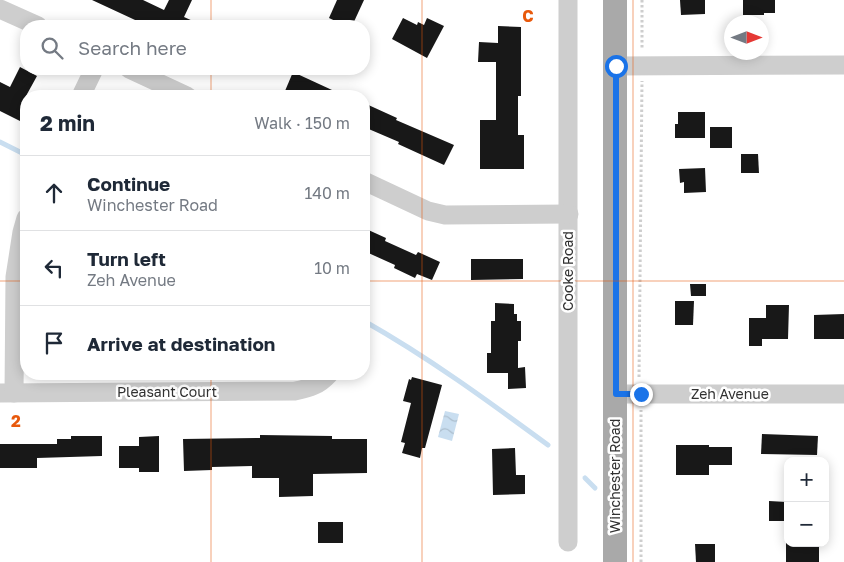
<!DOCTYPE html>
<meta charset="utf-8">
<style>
:root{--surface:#fff;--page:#f6f6f7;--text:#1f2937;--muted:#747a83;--line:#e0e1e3}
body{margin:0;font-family:"Golos Text",sans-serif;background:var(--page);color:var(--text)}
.controls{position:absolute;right:15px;bottom:15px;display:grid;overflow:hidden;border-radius:10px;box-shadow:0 2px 12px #0003}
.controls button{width:45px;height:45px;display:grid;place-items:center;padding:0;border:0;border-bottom:1px solid var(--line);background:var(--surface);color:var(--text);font:25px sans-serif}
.compass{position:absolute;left:724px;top:15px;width:45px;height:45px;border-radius:50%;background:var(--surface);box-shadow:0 2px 12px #0003;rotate:90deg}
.stop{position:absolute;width:15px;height:15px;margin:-11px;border:4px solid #1a73e8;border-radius:50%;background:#fff}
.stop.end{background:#1a73e8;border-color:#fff;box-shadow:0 1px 5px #0008}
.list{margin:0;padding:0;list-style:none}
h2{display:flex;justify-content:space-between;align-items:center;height:65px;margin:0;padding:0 20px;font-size:21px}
h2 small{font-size:16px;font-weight:400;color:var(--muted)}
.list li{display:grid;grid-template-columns:32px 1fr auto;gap:15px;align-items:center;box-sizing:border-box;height:75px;padding:0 20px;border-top:1px solid var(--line)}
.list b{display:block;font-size:19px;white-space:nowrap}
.list p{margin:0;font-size:16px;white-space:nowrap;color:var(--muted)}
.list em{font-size:16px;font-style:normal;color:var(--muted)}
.icon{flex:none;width:28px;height:28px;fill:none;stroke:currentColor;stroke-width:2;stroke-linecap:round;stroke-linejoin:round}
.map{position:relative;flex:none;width:844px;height:562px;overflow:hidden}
.search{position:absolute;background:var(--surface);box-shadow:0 2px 12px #0003;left:20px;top:20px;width:350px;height:55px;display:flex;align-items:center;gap:12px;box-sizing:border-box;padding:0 18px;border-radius:20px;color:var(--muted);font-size:19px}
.panel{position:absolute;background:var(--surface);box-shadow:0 2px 12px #0003;left:20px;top:90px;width:350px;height:290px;border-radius:20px}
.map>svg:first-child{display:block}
.water{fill:url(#water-waves)}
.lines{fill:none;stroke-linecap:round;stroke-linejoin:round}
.stream{stroke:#c9def0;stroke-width:5}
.building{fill:#181818}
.path{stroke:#cecece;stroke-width:3;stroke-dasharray:2.5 2.5;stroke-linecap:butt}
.minor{stroke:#cecece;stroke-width:19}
.major{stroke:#a9a9a9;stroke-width:24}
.route{stroke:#1a73e8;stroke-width:6}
.grid{fill:none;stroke:#e8590c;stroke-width:1;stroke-opacity:0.55}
.labels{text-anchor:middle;stroke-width:5;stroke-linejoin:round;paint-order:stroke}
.street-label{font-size:14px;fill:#313131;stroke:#fff}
.grid-label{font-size:16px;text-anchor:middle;font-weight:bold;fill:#e8590c;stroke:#fff;stroke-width:5;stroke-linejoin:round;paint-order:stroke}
</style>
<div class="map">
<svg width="844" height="562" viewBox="0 0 844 562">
<defs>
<pattern id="water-waves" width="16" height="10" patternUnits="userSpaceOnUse" patternTransform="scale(1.25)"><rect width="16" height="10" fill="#c9def0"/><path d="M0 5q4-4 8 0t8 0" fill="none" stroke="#adbfce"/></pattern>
</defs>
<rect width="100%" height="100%" fill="#fff"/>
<path class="water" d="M445,411l14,3 -7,27 -14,-4z"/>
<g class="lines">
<g class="stream">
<path d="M0,142l26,13"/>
<path d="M364,321c64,36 124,80 184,124"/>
<path d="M585,478l10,10"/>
</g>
</g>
<g class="building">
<path d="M92,0h51l21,10 5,-10h23l-8,17 20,9h-56z"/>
<path d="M337,0h27l-12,26h-6l-17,-8z"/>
<path d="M680,0h25v14l-24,1z"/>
<path d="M743,0h32v13h-11v2h-21z"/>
<path d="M403,18l14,7 1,-3 6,3 3,-7 17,8 -17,32 -35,-19z"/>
<path d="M498,26l23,1v69h-3v39h6v34h-44v-49h16v-58h-18l1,-20 19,1z"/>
<path d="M20,67l17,9 -11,20v11l-6,14 -20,-10v-29l10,5z"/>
<path d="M293,72l52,24h-49l-11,-5z"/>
<path d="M364,103l33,15 -1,2 58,25 -10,20 -46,-21 1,-2 -35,-15z"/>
<path d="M678,112h27v26h-30v-14h3z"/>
<rect x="710" y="127" width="22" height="21"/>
<path d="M741,154h17l1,19h-18z"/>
<path d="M705,168l1,24 -22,1v-11l-4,1 -1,-14z"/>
<path d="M364,228l22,10 -1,3 31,14 2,-3 22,10 -8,18 -15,-6 -2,4 -21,-10 1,-3 -31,-14z"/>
<path d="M471,259h52v20l-52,1z"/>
<path d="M690,284h16v12h-15z"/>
<path d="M675,301h19l-1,24h-18z"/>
<path d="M495,303l19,1v10h3v7h4v20h-3v27l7,-1 1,21 -18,1v-16h-21v-20h4v-32h4z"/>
<path d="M766,305h23l-1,34h-26v7h-13v-28h17z"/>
<path d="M844,314v25h-30v-24z"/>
<path d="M412,377l30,8 -17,63h-3l-2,10 -18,-5 3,-10 -4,-1 10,-39 -8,-2 6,-22 2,1z"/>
<path d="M762,434l56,2 -1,19 -56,-1z"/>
<path d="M260,435l72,1v3h35v34l-54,1v22l-34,1v-19h-27v-12l-40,1v3l-28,1 -1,-32 77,-1z"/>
<path d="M71,436h31v20l-65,2v10h-37v-24h57v-5h14z"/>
<path d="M159,436v36h-20v-4h-20v-22h20v-9z"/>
<path d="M676,445h33v2h23v18h-23v10h-33z"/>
<path d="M515,448l1,27h9v19l-32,1 -1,-46z"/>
<path d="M769,501l18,1 -1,19h-17z"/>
<rect x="318" y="522" width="25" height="21"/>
<rect x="786" y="543" width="33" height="19"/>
<path d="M695,544h20v18h-19z"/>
</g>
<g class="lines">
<g class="path">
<path d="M642,0v49"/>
<path d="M639,377l3,-296"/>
<path d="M641,562v-152"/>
</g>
<g class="minor">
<path d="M568,0v542"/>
<path d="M0,9l38,17"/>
<path d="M616,66l228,-1"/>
<path d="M129,69l58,27"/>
<path d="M81,96l13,-27"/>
<path d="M364,181l64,30 17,4 124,-1"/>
<path d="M0,393l295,-2c15,-3 24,-6 34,-17"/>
<path d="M14,393l1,-116 7,-45 4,-14"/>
<path d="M616,394h228"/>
</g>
<path class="major" d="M615,562v-562"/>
</g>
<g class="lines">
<path class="route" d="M616,66v328h25"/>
</g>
<path class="grid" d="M211,0v26M422,0v562M633,0v562M211,69v27M0,281h26M364,281h480M211,374v188"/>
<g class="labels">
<g class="street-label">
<text transform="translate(568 271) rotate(-90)" y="5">Cooke Road</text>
<text x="167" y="397">Pleasant Court</text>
<text x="730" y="399">Zeh Avenue</text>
<text transform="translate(615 476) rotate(-90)" y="5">Winchester Road</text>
</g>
</g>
<g class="grid-label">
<text x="528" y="22">C</text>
<text x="16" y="427">2</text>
</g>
</svg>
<div class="controls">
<button>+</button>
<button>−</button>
</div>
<svg class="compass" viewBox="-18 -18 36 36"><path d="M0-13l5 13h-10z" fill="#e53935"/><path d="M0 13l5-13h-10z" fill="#747a83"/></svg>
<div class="stop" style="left:616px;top:66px"></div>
<div class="stop end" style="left:641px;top:394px"></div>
<div class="search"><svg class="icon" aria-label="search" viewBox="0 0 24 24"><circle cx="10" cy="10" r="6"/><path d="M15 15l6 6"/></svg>Search here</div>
<section class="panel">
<h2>2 min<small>Walk · 150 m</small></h2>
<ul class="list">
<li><svg class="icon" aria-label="ahead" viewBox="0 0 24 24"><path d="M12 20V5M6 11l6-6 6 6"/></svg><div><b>Continue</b><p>Winchester Road</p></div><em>140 m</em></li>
<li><svg class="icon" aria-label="left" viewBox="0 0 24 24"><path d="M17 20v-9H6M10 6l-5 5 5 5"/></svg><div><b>Turn left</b><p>Zeh Avenue</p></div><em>10 m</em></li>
<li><svg class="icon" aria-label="arrive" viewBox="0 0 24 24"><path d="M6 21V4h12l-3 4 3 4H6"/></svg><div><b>Arrive at destination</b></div></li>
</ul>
</section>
</div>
